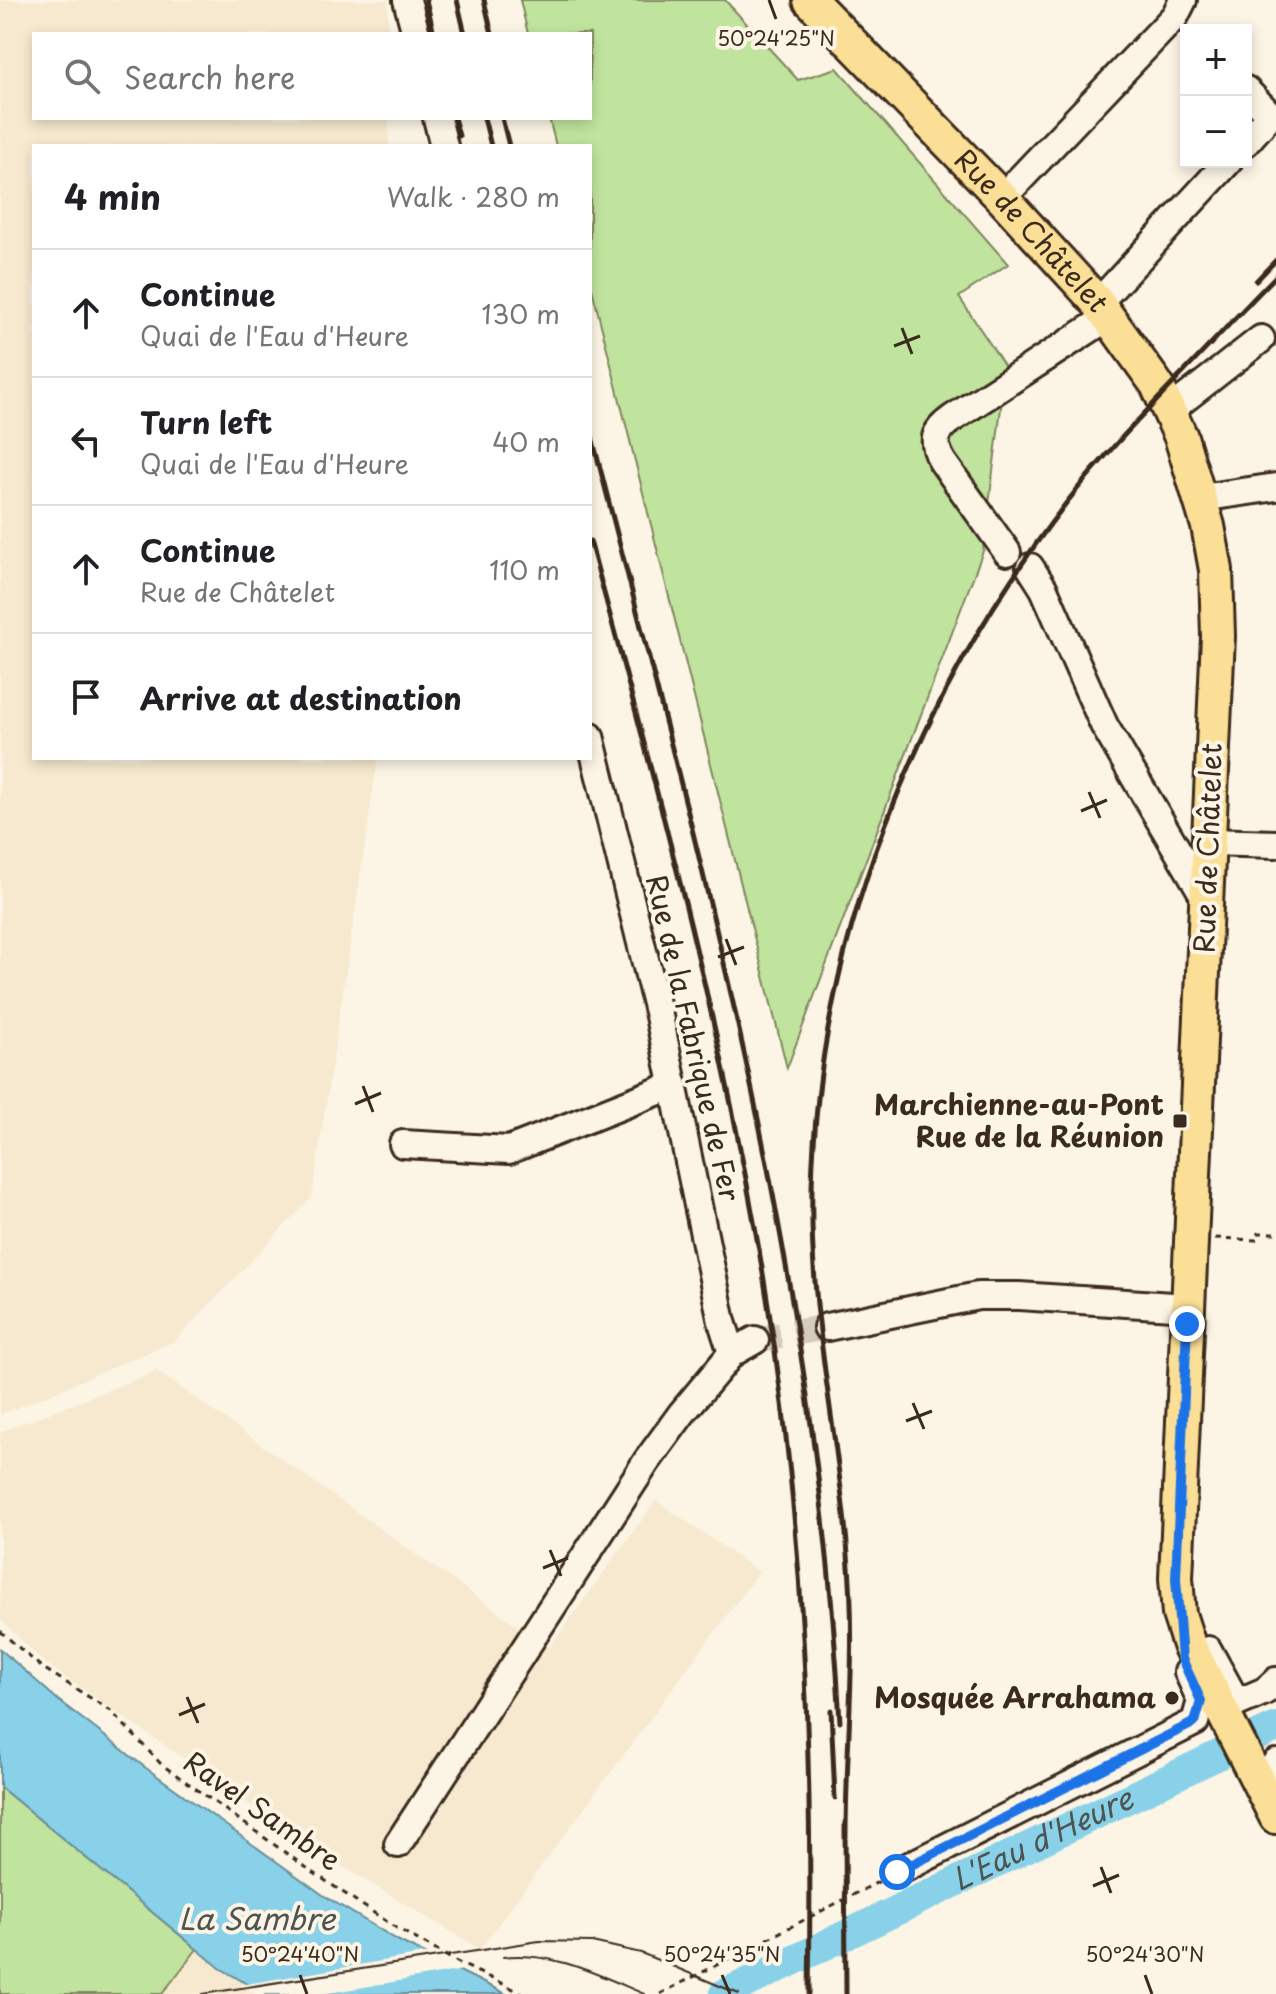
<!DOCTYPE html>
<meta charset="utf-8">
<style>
:root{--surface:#fff;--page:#f6f6f6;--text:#202124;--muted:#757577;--line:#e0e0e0}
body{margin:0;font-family:"Playpen Sans",sans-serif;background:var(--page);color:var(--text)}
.controls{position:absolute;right:24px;top:24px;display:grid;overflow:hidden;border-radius:0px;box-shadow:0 4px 12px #0003}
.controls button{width:72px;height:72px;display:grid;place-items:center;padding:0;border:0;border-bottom:2px solid var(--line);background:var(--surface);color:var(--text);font:40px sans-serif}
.stop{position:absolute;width:24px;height:24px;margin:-18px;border:6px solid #1a73e8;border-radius:50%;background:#fff}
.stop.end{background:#1a73e8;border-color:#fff;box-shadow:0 2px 8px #0008}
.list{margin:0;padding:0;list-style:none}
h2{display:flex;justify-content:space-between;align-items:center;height:104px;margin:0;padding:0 32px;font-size:34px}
h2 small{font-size:26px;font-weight:400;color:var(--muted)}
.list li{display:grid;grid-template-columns:52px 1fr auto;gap:24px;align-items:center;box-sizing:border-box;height:128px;padding:0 32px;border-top:2px solid var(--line)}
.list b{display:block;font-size:30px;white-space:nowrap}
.list p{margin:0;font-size:26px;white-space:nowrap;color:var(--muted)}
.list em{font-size:26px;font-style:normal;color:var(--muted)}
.icon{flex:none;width:44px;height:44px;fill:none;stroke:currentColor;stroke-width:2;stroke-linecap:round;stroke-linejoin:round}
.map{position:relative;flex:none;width:1276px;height:1994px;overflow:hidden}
.search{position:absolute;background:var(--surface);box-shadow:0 4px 12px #0003;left:32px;top:32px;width:560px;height:88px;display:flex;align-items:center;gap:20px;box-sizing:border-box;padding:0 28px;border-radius:0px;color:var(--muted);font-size:30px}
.panel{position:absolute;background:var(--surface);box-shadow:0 4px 12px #0003;left:32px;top:144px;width:560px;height:616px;border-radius:0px}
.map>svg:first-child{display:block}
.built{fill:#f7e9cf}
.green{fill:#c0e39d;stroke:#7e865e;stroke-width:2}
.water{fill:#88d1e9;stroke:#698e98;stroke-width:2}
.pier{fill:#fcf5e5}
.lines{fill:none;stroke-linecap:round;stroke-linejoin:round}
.river{stroke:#88d1e9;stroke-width:30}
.minor-tunnel{stroke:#d5ccbd;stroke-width:26;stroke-dasharray:26 13;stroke-linecap:butt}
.minor-casing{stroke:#3b2a1e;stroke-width:32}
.major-casing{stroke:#3b2a1e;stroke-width:38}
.path{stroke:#3b2a1e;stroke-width:3;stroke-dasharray:6 6;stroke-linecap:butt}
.minor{stroke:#fcf5e5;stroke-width:26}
.major{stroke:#fbdf96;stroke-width:32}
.tram{stroke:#3b2a1e;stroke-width:2}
.rail{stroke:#3b2a1e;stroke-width:5}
.route{stroke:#1a73e8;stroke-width:10}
.ticks{fill:none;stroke:#3b2a1e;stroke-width:3}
.poi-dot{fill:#3b2a1e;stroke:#fcf5e5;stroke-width:3}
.labels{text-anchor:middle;stroke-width:8;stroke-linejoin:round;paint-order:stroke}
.street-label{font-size:28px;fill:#3b2a1e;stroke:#fcf5e5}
.poi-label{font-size:28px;font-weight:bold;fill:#3b2a1e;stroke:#fcf5e5;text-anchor:end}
.water-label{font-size:30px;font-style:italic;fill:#4e5451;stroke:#fcf5e5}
.ticks-label{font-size:20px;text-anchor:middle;fill:#3b2a1e;stroke:#fcf5e5;stroke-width:8;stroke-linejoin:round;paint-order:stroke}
</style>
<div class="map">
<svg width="1276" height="1994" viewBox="0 0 1276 1994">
<rect width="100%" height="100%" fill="#fcf5e5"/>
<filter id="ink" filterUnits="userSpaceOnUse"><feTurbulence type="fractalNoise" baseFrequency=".0125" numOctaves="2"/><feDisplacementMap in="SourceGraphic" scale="16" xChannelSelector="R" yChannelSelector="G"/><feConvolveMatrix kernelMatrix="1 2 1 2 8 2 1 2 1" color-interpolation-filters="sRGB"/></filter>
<g filter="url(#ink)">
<g class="built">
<path d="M0,0h388v34h-354v84h355v28h-355v612h344l-66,439 -137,144 -175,74z"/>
<path d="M157,1371l392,277 107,-148 103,72 -279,377 -155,-93 -283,-195 -42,-42v-187z"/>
<path d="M197,1949l23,19 44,26h-102z"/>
</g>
<g class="green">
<path d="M520,0h205l73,80 39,-12 171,196 -49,33 47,71 -23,183 -196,517 -197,-787v-135h-34l-7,-28h41v-84h-62z"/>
<path d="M0,1787l197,162 -35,45h-162z"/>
</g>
<path class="water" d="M0,1649l58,51 88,68 177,127 76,46 107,53h-242l-44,-26 -220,-181z"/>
<path class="pier" d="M429,1953l34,17 -140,24h-67l-16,-9z"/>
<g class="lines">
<path class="river" id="s1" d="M724,1994l552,-267"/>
<path class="minor-tunnel" d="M755,1340l72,-13"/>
<defs>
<g id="minor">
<path d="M407,0l9,34"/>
<path d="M1246,90l24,25 -24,27"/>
<path d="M437,118l7,28"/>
<path d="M1002,198l173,-182 8,-16"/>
<path d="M1098,303l130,-141"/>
<path d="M1169,411l92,-72"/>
<path d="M1201,498l75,-11"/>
<path d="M1007,552l-65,-91c-11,-21 -8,-30 11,-43l155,-101"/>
<path d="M1030,567l14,22 60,136 102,174"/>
<path d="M590,736l69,280 63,306 10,31"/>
<path d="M1208,842l68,2"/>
<path d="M403,1144l106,6 165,-65"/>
<path d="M827,1327l151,-31h41l169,11"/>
<path d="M1208,1650l29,53 28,-12 11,-10"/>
<path d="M1276,1763v12"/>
<path d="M398,1844l249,-383 35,-48 50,-60 23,-13"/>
<path d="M897,1872l298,-150 6,-21 -13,-29"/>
</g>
<g id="major">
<path id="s2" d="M810,0l192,198 96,105 59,82 24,52 27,89 8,44 2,66 -42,942 3,36 10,31 87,172"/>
</g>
</defs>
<use href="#minor" class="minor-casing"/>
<use href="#major" class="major-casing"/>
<g class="path">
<path d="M1215,1238l42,2 1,-7h18"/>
<path d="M0,1631l40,35 71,45 50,53 153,109 81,54 62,35 67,32"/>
<path d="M660,1994l220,-113"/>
</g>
<use href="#minor" class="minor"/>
<use href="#major" class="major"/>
<g class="tram">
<path d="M503,1957c49,-6 96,18 141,37"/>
<path d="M203,1994l336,-53 53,1 49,11 98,41"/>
</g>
<g class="rail">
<path d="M426,0l8,34"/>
<path d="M457,0l8,34"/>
<path d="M484,0l8,34"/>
<path d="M454,118l5,18"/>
<path d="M484,118l7,28"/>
<path d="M502,118l7,28"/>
<path d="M1256,281l20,-21"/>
<path d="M590,429c110,428 227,849 250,1293"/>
<path d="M590,541c67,248 135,496 176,751 38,232 47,467 43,702"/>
<path d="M831,1710l4,88"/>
<path d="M845,1826l1,168"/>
<path d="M846,1837c0,-94 11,-188 2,-282 -10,-123 -39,-242 -36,-366 5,-247 105,-493 255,-687 35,-45 75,-86 114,-127 32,-33 63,-67 95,-99"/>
</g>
</g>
</g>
<g class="lines" filter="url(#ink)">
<path class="route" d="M897,1872l298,-150 6,-21 -19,-42 -6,-81 11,-254"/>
</g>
<path class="ticks" d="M769,0l7,19M902,328l10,26M894,346l26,-10M1089,792l11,26M1081,811l26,-11M726,939l10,26M718,957l26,-10M363,1086l10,26M355,1104l26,-11M913,1403l11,26M906,1421l26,-10M550,1550l11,26M543,1568l25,-10M187,1697l11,26M179,1715l26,-11M1101,1867l10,26M1093,1886l26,-11M300,1975l7,19M722,1975l8,19M1145,1975l7,19"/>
<g class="poi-dot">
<rect x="1172" y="1113" width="16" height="16" rx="4"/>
<circle cx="1172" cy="1698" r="8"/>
</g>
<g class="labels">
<g class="street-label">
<text dy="10" stroke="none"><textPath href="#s2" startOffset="320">Rue de Châtelet</textPath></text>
<text transform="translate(1208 848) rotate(-88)" y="10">Rue de Châtelet</text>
<text transform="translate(693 1038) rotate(77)" y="10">Rue de la Fabrique de Fer</text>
<text transform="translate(262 1811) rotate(35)" y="10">Ravel Sambre</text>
</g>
<g class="poi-label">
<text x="1164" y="1115">Marchienne-au-Pont<tspan x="1164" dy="32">Rue de la Réunion</tspan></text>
<text x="1156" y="1708">Mosquée Arrahama</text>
</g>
<g class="water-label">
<text dy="10" stroke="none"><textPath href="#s1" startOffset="354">L'Eau d'Heure</textPath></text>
<text x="257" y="1930">La Sambre</text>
</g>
</g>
<g class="ticks-label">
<text x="776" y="46">50°24'25"N</text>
<text x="300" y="1962">50°24'40"N</text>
<text x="722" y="1962">50°24'35"N</text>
<text x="1145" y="1962">50°24'30"N</text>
</g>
</svg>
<div class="controls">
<button>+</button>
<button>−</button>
</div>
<div class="stop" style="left:897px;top:1872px"></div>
<div class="stop end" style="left:1187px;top:1324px"></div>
<div class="search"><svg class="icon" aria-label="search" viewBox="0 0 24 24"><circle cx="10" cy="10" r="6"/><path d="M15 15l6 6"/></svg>Search here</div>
<section class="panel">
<h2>4 min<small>Walk · 280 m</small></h2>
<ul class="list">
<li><svg class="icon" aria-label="ahead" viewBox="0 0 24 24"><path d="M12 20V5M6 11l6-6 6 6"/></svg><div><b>Continue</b><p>Quai de l'Eau d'Heure</p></div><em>130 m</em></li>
<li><svg class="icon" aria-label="left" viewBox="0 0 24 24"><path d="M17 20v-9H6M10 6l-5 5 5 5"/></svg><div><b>Turn left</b><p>Quai de l'Eau d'Heure</p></div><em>40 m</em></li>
<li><svg class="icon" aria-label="ahead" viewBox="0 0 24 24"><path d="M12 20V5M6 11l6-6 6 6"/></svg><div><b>Continue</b><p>Rue de Châtelet</p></div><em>110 m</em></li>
<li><svg class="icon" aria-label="arrive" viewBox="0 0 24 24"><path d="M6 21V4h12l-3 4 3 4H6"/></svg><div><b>Arrive at destination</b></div></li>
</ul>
</section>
</div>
